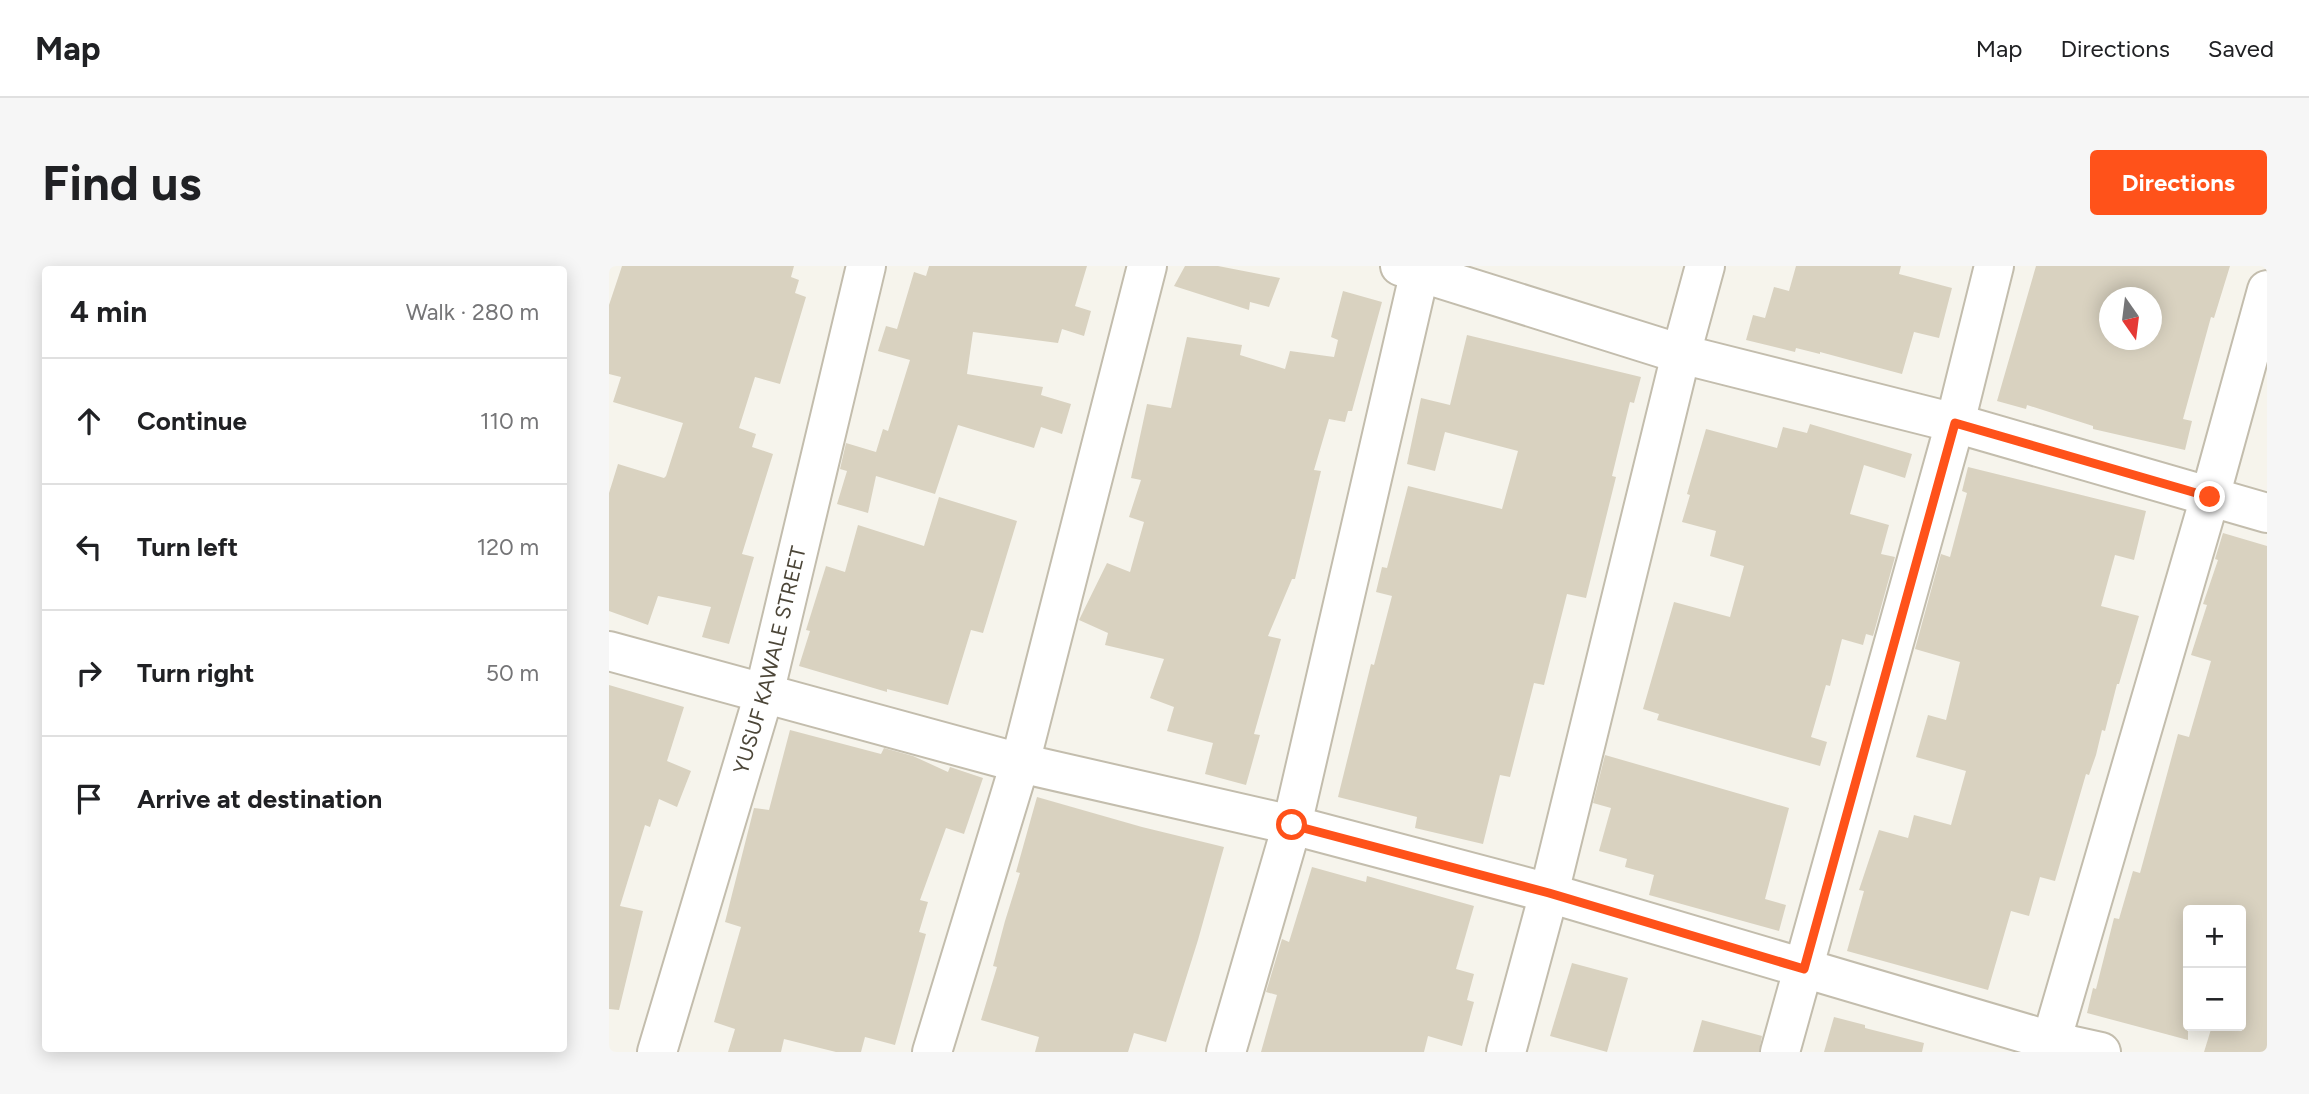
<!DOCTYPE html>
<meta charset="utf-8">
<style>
:root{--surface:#fff;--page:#f6f6f6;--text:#202124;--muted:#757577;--line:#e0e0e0;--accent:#ff521a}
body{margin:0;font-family:Figtree,sans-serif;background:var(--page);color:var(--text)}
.controls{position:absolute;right:21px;bottom:21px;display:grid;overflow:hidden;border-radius:7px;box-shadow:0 4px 18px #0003}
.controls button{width:63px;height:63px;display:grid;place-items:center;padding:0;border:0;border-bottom:2px solid var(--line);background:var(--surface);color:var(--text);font:35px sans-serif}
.compass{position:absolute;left:1490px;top:21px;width:63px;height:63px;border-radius:50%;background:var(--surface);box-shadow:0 4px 18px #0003;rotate:166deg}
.stop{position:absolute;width:21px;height:21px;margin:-16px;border:5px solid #ff521a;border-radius:50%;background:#fff}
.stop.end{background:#ff521a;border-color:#fff;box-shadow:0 2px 7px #0008}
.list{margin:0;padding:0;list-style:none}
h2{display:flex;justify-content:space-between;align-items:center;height:91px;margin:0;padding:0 28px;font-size:30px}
h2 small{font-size:23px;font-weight:400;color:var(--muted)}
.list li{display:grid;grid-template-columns:46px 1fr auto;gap:21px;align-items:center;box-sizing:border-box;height:126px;padding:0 28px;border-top:2px solid var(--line)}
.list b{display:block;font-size:26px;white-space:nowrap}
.list em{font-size:23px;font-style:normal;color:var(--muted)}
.icon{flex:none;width:38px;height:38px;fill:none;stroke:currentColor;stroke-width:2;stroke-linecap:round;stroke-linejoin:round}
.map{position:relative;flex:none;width:1658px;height:786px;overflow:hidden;border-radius:7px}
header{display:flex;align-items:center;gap:42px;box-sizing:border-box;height:98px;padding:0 35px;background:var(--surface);border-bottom:2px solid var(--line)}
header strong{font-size:33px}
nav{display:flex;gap:38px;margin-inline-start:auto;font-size:24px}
.intro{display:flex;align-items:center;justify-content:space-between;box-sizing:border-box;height:168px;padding:0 42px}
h1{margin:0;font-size:49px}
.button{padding:18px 32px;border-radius:7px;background:var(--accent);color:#fff;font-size:24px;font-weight:700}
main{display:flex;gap:42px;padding:0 42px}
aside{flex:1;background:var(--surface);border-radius:7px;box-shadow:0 4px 18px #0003}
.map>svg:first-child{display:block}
.building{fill:#d9d2c0;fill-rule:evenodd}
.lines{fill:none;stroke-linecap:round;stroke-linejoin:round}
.minor-casing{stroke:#c3bdad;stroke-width:42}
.minor{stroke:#fff;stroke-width:38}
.route{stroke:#ff521a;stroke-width:9}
.labels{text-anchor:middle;stroke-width:5;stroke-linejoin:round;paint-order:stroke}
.street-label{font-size:21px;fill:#4c4638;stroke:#fff}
</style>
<header>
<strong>Map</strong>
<nav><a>Map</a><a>Directions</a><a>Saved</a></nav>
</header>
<div class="intro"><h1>Find us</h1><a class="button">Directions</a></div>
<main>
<aside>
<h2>4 min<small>Walk · 280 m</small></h2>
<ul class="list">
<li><svg class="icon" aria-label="ahead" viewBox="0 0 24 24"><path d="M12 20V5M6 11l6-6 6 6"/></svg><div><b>Continue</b></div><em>110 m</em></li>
<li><svg class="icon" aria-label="left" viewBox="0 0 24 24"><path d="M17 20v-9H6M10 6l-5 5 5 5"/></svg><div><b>Turn left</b></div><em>120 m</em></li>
<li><svg class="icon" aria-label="right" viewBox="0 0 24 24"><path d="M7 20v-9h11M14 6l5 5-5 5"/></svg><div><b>Turn right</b></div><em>50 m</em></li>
<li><svg class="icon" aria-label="arrive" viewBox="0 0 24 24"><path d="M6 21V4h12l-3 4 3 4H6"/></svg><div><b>Arrive at destination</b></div></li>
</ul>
</aside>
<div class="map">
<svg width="1658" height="786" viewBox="0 0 1658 786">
<rect width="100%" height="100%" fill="#f6f4ec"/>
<g class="building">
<path d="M13,0h172l-3,11 8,3 -4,13 11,4 -26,87 -25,-7 -16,51 17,6 -4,13 21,7 -31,100 12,3 -25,87 -27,-7 9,-30 -53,-11 -10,29 -39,-14v-118l9,-29 46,14 2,-2 17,-53 -70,-21 8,-25 -12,-3v-69z"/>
<path d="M320,0h158l-12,40 16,5 -7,25 -22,-7 -4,14 -85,-11 -6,42 76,13 -2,8 30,9 -9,30 -21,-7 -7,21 -76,-23 -23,69 -59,-18 -8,37 -31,-9 10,-33 -7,-2 6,-26 30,9 7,-23 5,2 22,-71 -32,-9 8,-25 11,3 17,-57 12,4z"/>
<path d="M576,0h33l62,12 -11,29 -19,-5 -1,8 -75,-24z"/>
<path d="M1187,0h105l-2,8 53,14 -13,50 -25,-6 -12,42 -82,-22v2l-24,-6 -1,4 -49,-12 7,-25 12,3 9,-31 15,4z"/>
<path d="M1427,0h194l-16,52 -3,-1 -28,102 9,2 -7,29 -92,-21v-3l-66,-21 -1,4 -29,-8zM1501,32h42v42h-42z"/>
<path d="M734,25l39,11 -30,109h-4l-3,11 -16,-3 -15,51 7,1 -26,108h-3l-24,57 13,3 -27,95 6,1 -14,50 -41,-11 8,-31 -46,-12 7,-24 -24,-9 14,-39 -59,-14 3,-12 -29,-13 28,-57 23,9 14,-50 -15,-5 12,-37 -10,-2 16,-74 24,4 16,-71 55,8 -2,10 45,14 5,-18 44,6 4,-17 -7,-3z"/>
<path d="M858,69l174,42 -7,26 -4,-1 -18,74 4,1 -30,121 -19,-4 -23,91 -10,-2 -24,94 -10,-2 -17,69 -68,-16 2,-11 -79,-20 33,-133 3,1 18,-69 -16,-4 6,-25 5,1 21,-82 94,23 16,-58 -73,-19 -10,39 -28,-7 14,-66 29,7z"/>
<path d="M1201,158l102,30 -7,24 -41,-13 -14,49 39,11 -8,29 14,3 -22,79 -7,-2 -3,11 -21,-6 -12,47 -4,-1 -15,52 16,5 -7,24 -163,-46 2,-6 -16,-5 31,-107 56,15 14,-51 -34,-10 6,-25 -34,-9 8,-27 -3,-1 19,-65 71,19 6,-21 24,6z"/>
<path d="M1359,201l178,44 -12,49 -19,-5 -14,51 38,10 -20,68h-2l-12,47 -3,-1 -6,25 -7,20 -3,-1 -31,107 -15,-4 -11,39 -18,-5 -23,79 -141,-39 17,-60 -5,-1 20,-60 29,8 6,-23 37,10 15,-54 -50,-14 12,-42 18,5 14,-58 -45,-13 26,-95 9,3 17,-64 -5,-2z"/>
<path d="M330,231l78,24 -34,112 -12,-3 -23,75 -61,-16v3l-88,-26 11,-35 -4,-1 20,-64 19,6 13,-47 66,21z"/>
<path d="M1614,267l44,13v506h-63l8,-26h29v-116h-53v130l-101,-27 6,-25 3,1 18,-71 5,1 14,-48 7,2 38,-139 11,3 22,-76 -20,-6 16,-50 -4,-1 15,-44 -3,-1z"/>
<path d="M0,419l75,22 -17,54 24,10 -14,36 -18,-8 -9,28 -5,-2 -25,81 23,5 -24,99 -10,-1z"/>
<path d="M181,464l91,24 3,-6 29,8 35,16 2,-5 33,11 -19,56 -18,-6 -26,72 8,2 -9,30 7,2 -31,111 -30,-8 -4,15h-25l-52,-13 -3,13h-53l7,-23 -21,-7 27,-95 -16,-5 29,-114 15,2z"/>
<path d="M996,489l184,53 -24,91 21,6 -7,26 -130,-36 5,-20 -29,-8 2,-8 -28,-8 12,-43 -18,-5z"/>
<path d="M428,531l105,30 82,20 -26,93 -32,102 -32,-9 -6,19h-93l4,-15 -58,-17 16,-53 -4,-1 12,-45 15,-48 -4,-1z"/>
<path d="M703,601l54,15 1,-6 107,30 -18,63 18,5 -7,26 7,2 -12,44 -34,-10 -4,16h-163l16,-57 -11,-3 16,-53 7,3z"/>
<path d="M963,697l56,15 -21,74 -57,-16z"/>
<path d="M1225,751l31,8v3l59,15 -2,9h-98z"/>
<path d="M1093,754l60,16 -3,16h-66z"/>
</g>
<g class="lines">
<defs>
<g id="minor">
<path d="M791,0l281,88 274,69 312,90"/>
<path d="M0,385l411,112 272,62 257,68 502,148 50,11"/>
<path id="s1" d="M48,786l107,-358 102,-428"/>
<path d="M323,786l88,-289 127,-497"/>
<path d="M617,786l66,-227 129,-559"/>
<path d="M897,786l43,-159 132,-539 24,-88"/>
<path d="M1171,786l175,-629 39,-157"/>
<path d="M1439,786l162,-555 57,-207"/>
</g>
</defs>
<use href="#minor" class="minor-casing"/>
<use href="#minor" class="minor"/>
</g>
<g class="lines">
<path class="route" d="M683,559l257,68 255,76 151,-546 255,74"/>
</g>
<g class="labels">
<g class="street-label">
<text dy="7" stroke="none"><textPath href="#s1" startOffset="408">YUSUF KAWALE STREET</textPath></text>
</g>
</g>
</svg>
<div class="controls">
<button>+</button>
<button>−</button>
</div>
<svg class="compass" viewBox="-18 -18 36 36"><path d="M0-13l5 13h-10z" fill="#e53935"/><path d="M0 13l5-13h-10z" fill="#757577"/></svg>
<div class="stop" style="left:683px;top:559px"></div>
<div class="stop end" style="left:1601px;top:231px"></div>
</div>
</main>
